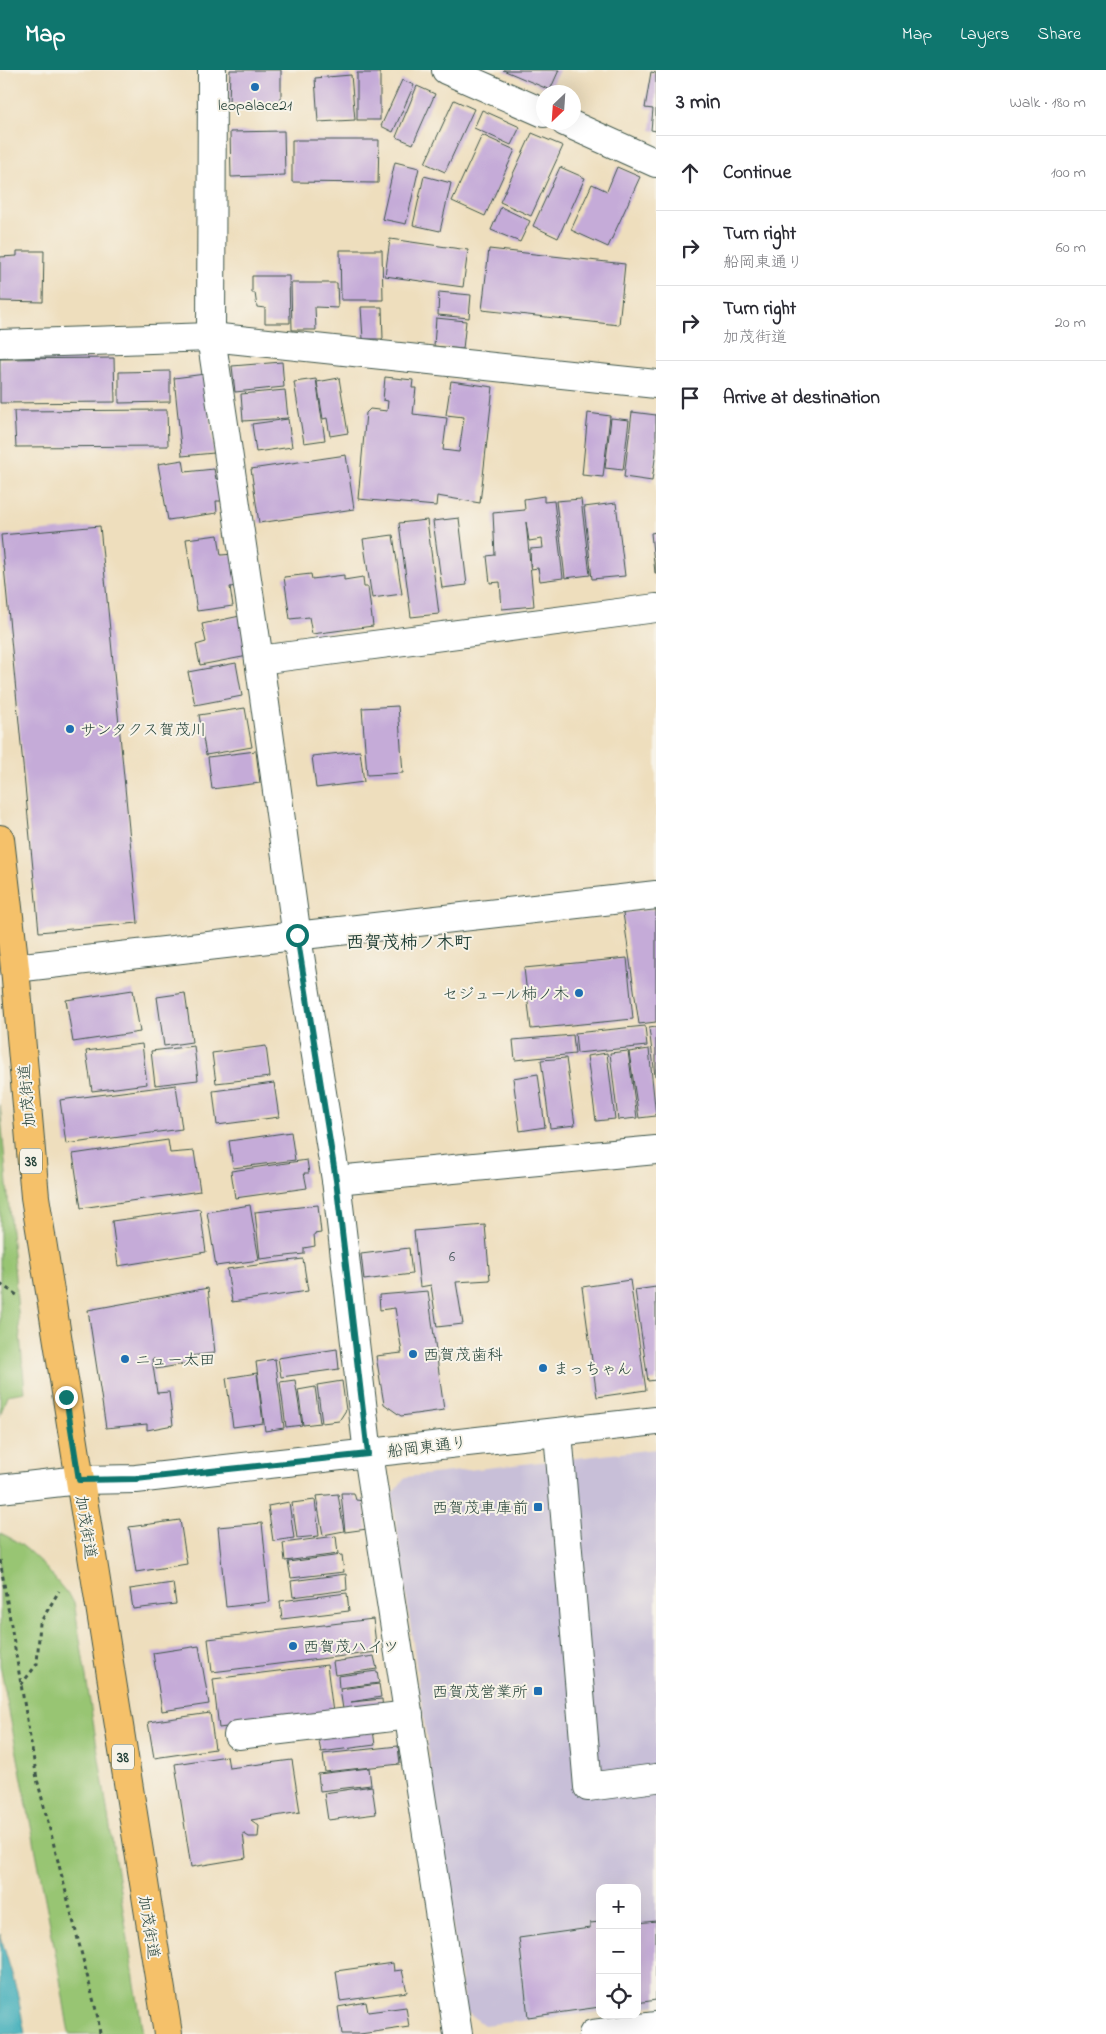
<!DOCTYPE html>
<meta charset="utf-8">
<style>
:root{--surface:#fff;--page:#f7f7f7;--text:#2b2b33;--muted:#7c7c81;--line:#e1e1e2;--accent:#0f766e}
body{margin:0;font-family:"Indie Flower","Klee One",sans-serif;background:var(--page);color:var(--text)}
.controls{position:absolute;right:15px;bottom:15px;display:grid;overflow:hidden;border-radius:10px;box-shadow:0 5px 20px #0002}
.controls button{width:45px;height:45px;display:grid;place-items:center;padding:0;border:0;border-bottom:1px solid var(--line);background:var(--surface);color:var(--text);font:25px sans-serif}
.compass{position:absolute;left:536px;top:15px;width:45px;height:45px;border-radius:50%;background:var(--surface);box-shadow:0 5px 20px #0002;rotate:205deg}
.stop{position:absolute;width:15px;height:15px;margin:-11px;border:4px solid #0f766e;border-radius:50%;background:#fff}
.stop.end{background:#0f766e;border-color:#fff;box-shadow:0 1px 5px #0008}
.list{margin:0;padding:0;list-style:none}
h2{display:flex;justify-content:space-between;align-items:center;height:65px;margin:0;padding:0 20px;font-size:21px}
h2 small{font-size:16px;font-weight:400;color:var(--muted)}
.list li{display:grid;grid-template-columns:32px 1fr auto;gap:15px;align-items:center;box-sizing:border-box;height:75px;padding:0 20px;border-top:1px solid var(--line)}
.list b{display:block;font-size:19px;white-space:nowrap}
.list p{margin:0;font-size:16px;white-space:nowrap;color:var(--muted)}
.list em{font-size:16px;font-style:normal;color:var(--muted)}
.icon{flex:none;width:28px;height:28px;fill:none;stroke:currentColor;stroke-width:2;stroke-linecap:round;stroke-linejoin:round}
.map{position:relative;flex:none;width:656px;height:1964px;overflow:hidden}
header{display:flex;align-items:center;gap:30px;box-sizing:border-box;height:70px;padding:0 25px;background:var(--accent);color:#fff}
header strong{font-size:24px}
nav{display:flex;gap:28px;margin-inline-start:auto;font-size:18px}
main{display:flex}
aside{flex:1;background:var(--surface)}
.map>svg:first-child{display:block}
.industrial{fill:#c8bfd8}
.green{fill:#98c573;stroke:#5c8154}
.water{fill:#3faeba;stroke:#2f7677}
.building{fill:#c5abd8}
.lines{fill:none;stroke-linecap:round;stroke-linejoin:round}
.minor-casing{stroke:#3e5549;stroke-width:30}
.major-casing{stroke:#3e5549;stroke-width:30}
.path{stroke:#3e5549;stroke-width:3;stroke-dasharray:4 4;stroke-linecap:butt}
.minor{stroke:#fff;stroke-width:28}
.major{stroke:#f5c16b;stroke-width:28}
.route{stroke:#0f766e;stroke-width:6}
.poi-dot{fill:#1f6fb2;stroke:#f7f3e8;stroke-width:2}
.labels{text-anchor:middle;stroke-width:4;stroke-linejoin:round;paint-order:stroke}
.number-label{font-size:14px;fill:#48585d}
.shield{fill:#f7f3e8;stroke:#60746a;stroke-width:1}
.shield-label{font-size:15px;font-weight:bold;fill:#1f3d34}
.poi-label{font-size:16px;fill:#1f3d34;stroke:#f7f3e8;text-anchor:start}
.street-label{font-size:16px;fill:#1f3d34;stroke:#f7f3e8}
.neighbourhood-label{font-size:18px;font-weight:bold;fill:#1f3d34;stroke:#f7f3e8}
</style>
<header>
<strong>Map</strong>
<nav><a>Map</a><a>Layers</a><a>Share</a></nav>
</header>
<main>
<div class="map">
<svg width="656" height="1964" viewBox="0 0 656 1964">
<rect width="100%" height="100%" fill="#f7f3e8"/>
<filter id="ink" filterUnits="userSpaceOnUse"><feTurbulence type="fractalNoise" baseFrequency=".02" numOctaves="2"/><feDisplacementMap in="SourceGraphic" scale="10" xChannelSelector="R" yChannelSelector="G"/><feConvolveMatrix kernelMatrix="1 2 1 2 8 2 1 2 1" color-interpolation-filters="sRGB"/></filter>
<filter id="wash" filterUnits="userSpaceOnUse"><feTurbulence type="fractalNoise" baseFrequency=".0096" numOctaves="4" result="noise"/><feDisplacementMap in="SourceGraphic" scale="20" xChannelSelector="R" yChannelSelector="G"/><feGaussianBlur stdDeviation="1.12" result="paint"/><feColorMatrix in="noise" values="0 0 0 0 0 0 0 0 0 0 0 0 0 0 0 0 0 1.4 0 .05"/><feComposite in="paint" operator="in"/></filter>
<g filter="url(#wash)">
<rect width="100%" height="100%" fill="#eedebd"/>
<path class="industrial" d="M656,1379v556l-19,3v-120h-37v124l-116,13 -19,-14 -73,-517 14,-17z"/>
<g class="green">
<path d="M0,1034l25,288 -18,3 -7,21z"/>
<path d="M0,1463c32,13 52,43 74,69l69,432h-74l-12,-73 -57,-296z"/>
</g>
<path class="water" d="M0,1864l17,57 8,43h-25z"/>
<g id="blocks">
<g class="building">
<path d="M230,0h51v35l-52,-2z"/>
<path d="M503,0h56l-9,20z"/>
<path d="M651,2l5,1v58l-5,-1 2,-21 -8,-1z"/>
<rect x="357" y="3" width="23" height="47"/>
<path d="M351,5l4,45 -37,2 -3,-44z"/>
<path d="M402,10l12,5 -21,47 -12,-6z"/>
<path d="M417,16l18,8 -22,50 -17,-7z"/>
<path d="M454,30l20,9 -29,63 -20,-9z"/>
<path d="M482,40l38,17 -9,18 -37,-17z"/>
<path d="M284,61l1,44 -54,2 -1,-45z"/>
<path d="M532,63l31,13 -32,70 -31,-14z"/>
<path d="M482,65l33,15 -30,66 -33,-15z"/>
<path d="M292,70h87l-1,43 -86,-1z"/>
<path d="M395,92l24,6 -13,56 -24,-5z"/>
<path d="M560,97l25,11 -27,60 -25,-12z"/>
<path d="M617,97l23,10 -32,70 -37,-17 21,-46 15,7z"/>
<path d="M424,106l27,7 -11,48 -27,-6z"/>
<path d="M501,137l29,14 -10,21 -29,-12z"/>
<path d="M390,169l78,11 -5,37 -78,-11z"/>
<path d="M489,179l136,15 -6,61 -137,-15z"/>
<path d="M340,180h42l1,50h-42z"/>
<path d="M17,181h27l-1,51 -43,-1v-44l17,-1z"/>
<path d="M252,206h37l1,47h-25v-15l-8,-1 -2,-14h-3z"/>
<path d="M291,213h46l1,25 -23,-1 1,23h-24z"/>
<path d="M439,222l32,3 -2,23 -31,-3z"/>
<path d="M361,237h21l1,32h-20z"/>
<path d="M436,248l30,3 -3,28 -29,-3z"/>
<path d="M114,288l1,44 -115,1v-44z"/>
<path d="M282,292l2,25 -49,5 -3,-26z"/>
<path d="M170,301v31l-51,1v-31z"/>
<path d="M205,304l9,79 -32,3 -8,-78z"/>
<path d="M385,307l28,3 -1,8h4l-3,26 34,4 -4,32 16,2 5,-35 -18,-2 5,-34 42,6 -13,116 -43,-7 -1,10 -78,-7 8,-86 4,-4 17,2 1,-10 -5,-1z"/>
<path d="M339,308l9,55 -18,3 -3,-18 -4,1 -6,-37z"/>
<path d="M316,309l9,61 -21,3 -10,-61z"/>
<path d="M285,320l3,28 -45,3 -2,-27z"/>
<path d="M167,340l1,36 -152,1 -2,-36z"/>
<path d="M632,342l24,3v37l-4,29 -28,-4z"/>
<path d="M588,343l22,3 -7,61 -21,-2z"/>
<path d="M611,348l18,2 -6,50 -18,-2z"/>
<path d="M288,349l4,28 -36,5 -4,-28z"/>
<path d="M346,385l8,54 -95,14 -8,-54z"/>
<path d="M183,390l2,12 29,-3 2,10 5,-1 3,23h-8l1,12 -49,7 -10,-56z"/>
<path d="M544,426v6l10,-1 9,77 -23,3 -2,-13 -7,1 -1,-20 13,-1 -1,-9 -13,2 -3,-19 8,84 -32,3 -2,-27 -10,1 -3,-27 8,-1 -2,-42 32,-3 -1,-11z"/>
<path d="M581,429l9,76 -25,3 -9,-77z"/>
<path d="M616,433l9,73 -33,3 -8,-72z"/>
<path d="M459,448l8,67 -25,3 -9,-67z"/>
<path d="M427,450l12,94 -28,3 -12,-94z"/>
<path d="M100,456l38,397 -99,9 -38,-397z"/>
<path d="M656,462v41h-1l-4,-40z"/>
<path d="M218,465l3,20 13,-1 3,32 -7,1 3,19 -36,5 -11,-72z"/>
<path d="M393,465l9,59 -30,4 -9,-59z"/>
<path d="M311,504l1,5 32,-4v5l19,-3 1,10h4l5,39 -61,8 -3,-17 -19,2 -6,-42z"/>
<path d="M240,546l8,40 -48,9 -4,-20 10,-3 -4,-18z"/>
<path d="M236,593l6,33 -47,9 -7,-33z"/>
<path d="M398,636l5,67 -36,2 -5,-67z"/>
<path d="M245,638l7,39 -46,8 -7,-40z"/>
<path d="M256,681l4,32 -48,6 -4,-32z"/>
<path d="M360,681l4,31 -48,6 -4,-32z"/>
<path d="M656,839v113l-17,2 -16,-111z"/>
<path d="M627,888l6,61 -102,10 -7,-61z"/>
<path d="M133,920l7,42 -67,10 -7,-42z"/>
<path d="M185,923l7,49 -28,4 -7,-49z"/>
<path d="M645,956l2,20 -70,7 -2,-20z"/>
<path d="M656,957v49h-1l-6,-48z"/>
<path d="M573,965l2,19 -60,6 -2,-20z"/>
<path d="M142,974l5,40 -55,7 -6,-40z"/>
<path d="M194,976l4,34 -43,5 -4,-34z"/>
<path d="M266,976l4,31 -54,6 -4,-30z"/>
<path d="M649,979l7,67 -17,2 -10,-66z"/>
<path d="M628,981l9,67 -19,2 -8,-67z"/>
<path d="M607,983l8,66 -19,2 -9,-65z"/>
<path d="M566,988l9,67 -25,3 -9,-68z"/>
<path d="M538,1004l7,53 -25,4 -7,-53z"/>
<path d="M274,1013l5,34 -62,8 -4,-34z"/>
<path d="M176,1015l6,44 -116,15 -6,-44z"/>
<path d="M291,1062l4,28 -62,8 -4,-27z"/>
<path d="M168,1070l2,13 24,-2 6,40 -119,17 -8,-54z"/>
<path d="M307,1090l2,13h-5l3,15 -72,10 -4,-27z"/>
<path d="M250,1135l9,55 -43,6 -9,-54z"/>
<path d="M318,1135l3,28 -7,1 1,12 -11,2v6l-44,5 -5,-47z"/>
<path d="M200,1139l6,43 -88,14 -6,-45z"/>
<path d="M485,1155l5,55 -34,2 7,42 -26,3 -6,-42 -11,2 -6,-56z"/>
<path d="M409,1178l3,26 -48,6 -3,-26z"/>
<path d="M303,1189l5,32 -76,11 -5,-33z"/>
<path d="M630,1210l16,110 -49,7 -15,-110z"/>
<path d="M656,1217v93l-8,1 -13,-91z"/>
<path d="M208,1218l7,65 -25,3 1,7 -35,6 -1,-10h-3l5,34 12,-1 4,33 -26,5v-6l-41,4 -18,-118z"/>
<path d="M428,1221l16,119 -43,6 -17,-12 -8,-48 26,-3 -7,-45 -15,2 -1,-15z"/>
<path d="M337,1279l2,20 -58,8 -3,-19z"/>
<path d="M275,1289l9,69 -19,3 -9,-69z"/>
<path d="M257,1303l6,50 -30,4 -7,-49z"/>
<path d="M295,1310l7,45 -16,2 -6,-45z"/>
<path d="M342,1311l4,29 -7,11 -17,2 -5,-38z"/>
<path d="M315,1317l5,36 -17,2 -5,-35z"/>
<path d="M341,1423h13l2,7 8,1 3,28 -22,3z"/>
<path d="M338,1424l6,37 -21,4 -7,-39z"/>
<path d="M315,1430l4,36 -22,2 -5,-35z"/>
<path d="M289,1432l5,36 -21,3 -5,-35z"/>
<path d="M180,1450l7,44 -51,8 -7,-45z"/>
<path d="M262,1453l8,79 -44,5 -8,-80z"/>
<path d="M336,1466l2,18 -53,7 -2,-18z"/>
<path d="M342,1485l2,17 -53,6 -3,-16z"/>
<path d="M346,1504l1,16 -54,7 -2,-16z"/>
<path d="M173,1513l3,21 -43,5 -3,-20z"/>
<path d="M347,1523l2,18 -67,8 -2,-18z"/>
<path d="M373,1549l4,33 -165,20 -4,-33z"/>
<path d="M199,1576l10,58 -47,7 -9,-58z"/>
<path d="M374,1586l3,13 -42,6 -2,-13z"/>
<path d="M327,1595l6,48 -114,15 -6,-49z"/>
<path d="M377,1601l2,12 -40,5 -1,-12z"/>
<path d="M379,1614l2,13 -30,5 31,-3 1,13 -39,4 -4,-27z"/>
<path d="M210,1643l5,36 -61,9 -6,-36z"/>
<path d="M373,1660l2,15 -54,7 -3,-15z"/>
<path d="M398,1676l2,18 -75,8 -2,-18z"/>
<path d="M227,1686l2,12 63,-8 8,52 -49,8 8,6 -1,11h-9l-6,-4 3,25 -55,9 -16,-103z"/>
<path d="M369,1698l2,17 -51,6 -2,-17z"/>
<path d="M372,1716l4,28 -48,6 -4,-27z"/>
<path d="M656,1851v79l-19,3v-80z"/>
<path d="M600,1852v85l-72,10 -9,-79 71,-10v-5z"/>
<path d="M393,1893l1,8 8,-1 5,22 -67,9 -4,-30z"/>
<path d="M366,1932l2,10 38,-5 3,20 -49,7h-18l-4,-27z"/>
</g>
</g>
</g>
<g filter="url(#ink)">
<use href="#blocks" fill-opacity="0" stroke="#3e5549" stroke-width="1"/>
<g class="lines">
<defs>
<g id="minor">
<path d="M212,0l-1,267 48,323 38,277 39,243 32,274 90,580"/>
<path d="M446,0l98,43"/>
<path d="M565,52l91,41"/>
<path d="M0,274l211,-7 445,47"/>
<path d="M259,590l397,-52"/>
<path d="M15,898l641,-73"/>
<path d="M336,1110l320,-30"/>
<path d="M558,1363l30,354 68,-9"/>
<path d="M0,1419l79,-9 57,-1 520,-58"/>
<path d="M238,1665l171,-20"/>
<path d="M593,1964l63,-8"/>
</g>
<path id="major" d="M0,769l15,129 20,229 133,837"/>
</defs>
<use href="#minor" class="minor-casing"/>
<use href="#major" class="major-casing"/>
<g class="path">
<path d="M0,1214l20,13"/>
<path d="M0,1490l37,219 61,239 2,16"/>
<path d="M21,1615l16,-21 3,-41 19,-32"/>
</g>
<use href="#minor" class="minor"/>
<use href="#major" class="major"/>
</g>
</g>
<g class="lines" filter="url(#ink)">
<path class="route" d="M66,1327l13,83 57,-1 232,-25 -32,-274 -39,-245"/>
</g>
<g class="poi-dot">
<circle cx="255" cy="17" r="5"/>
<circle cx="70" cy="659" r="5"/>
<circle cx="579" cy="923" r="5"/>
<circle cx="413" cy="1284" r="5"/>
<circle cx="125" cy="1289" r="5"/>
<circle cx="543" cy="1298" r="5"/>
<rect x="533" y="1432" width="10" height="10" rx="2.5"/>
<circle cx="293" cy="1576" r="5"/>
<rect x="533" y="1616" width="10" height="10" rx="2.5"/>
</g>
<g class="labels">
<g class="number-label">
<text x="452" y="1191">6</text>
</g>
<g class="shield">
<rect x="20" y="1078.5" width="22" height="25" rx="4"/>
<rect x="112" y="1674.5" width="22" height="25" rx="4"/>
</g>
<g class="shield-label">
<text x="31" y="1096">38</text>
<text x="123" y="1692">38</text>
</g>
<g class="poi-label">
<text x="255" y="40" text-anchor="middle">leopalace21</text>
<text x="80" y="665">サンタクス賀茂川</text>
<text x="569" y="929" text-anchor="end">セジュール柿ノ木</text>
<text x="423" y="1290">西賀茂歯科</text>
<text x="135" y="1295">ニュー太田</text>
<text x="553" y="1304">まっちゃん</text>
<text x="528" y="1443" text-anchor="end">西賀茂車庫前</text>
<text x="303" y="1582">西賀茂ハイツ</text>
<text x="528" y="1627" text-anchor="end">西賀茂営業所</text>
</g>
<g class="street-label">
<text transform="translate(26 1026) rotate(-95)" y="6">加茂街道</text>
<text transform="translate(427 1376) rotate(-7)" y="6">船岡東通り</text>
<text transform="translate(87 1457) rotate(81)" y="6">加茂街道</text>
<text transform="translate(150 1857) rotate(81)" y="6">加茂街道</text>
</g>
<g class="neighbourhood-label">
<text x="409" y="878">西賀茂柿ノ木町</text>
</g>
</g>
</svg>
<div class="controls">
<button>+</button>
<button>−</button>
<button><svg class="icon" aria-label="locate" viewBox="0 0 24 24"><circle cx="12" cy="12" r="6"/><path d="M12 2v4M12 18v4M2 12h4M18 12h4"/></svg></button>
</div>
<svg class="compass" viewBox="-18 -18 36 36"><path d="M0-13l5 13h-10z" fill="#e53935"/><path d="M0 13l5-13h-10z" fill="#7c7c81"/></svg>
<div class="stop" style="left:297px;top:865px"></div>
<div class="stop end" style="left:66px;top:1327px"></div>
</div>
<aside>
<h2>3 min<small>Walk · 180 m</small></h2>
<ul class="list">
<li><svg class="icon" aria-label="ahead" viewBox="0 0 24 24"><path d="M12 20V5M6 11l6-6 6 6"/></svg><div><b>Continue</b></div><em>100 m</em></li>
<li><svg class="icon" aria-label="right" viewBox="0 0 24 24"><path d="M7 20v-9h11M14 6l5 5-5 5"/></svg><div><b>Turn right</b><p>船岡東通り</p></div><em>60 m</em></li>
<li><svg class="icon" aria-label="right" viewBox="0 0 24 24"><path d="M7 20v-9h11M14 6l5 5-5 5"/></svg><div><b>Turn right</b><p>加茂街道</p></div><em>20 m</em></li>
<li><svg class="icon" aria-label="arrive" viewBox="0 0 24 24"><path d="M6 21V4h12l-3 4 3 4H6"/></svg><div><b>Arrive at destination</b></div></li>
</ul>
</aside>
</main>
